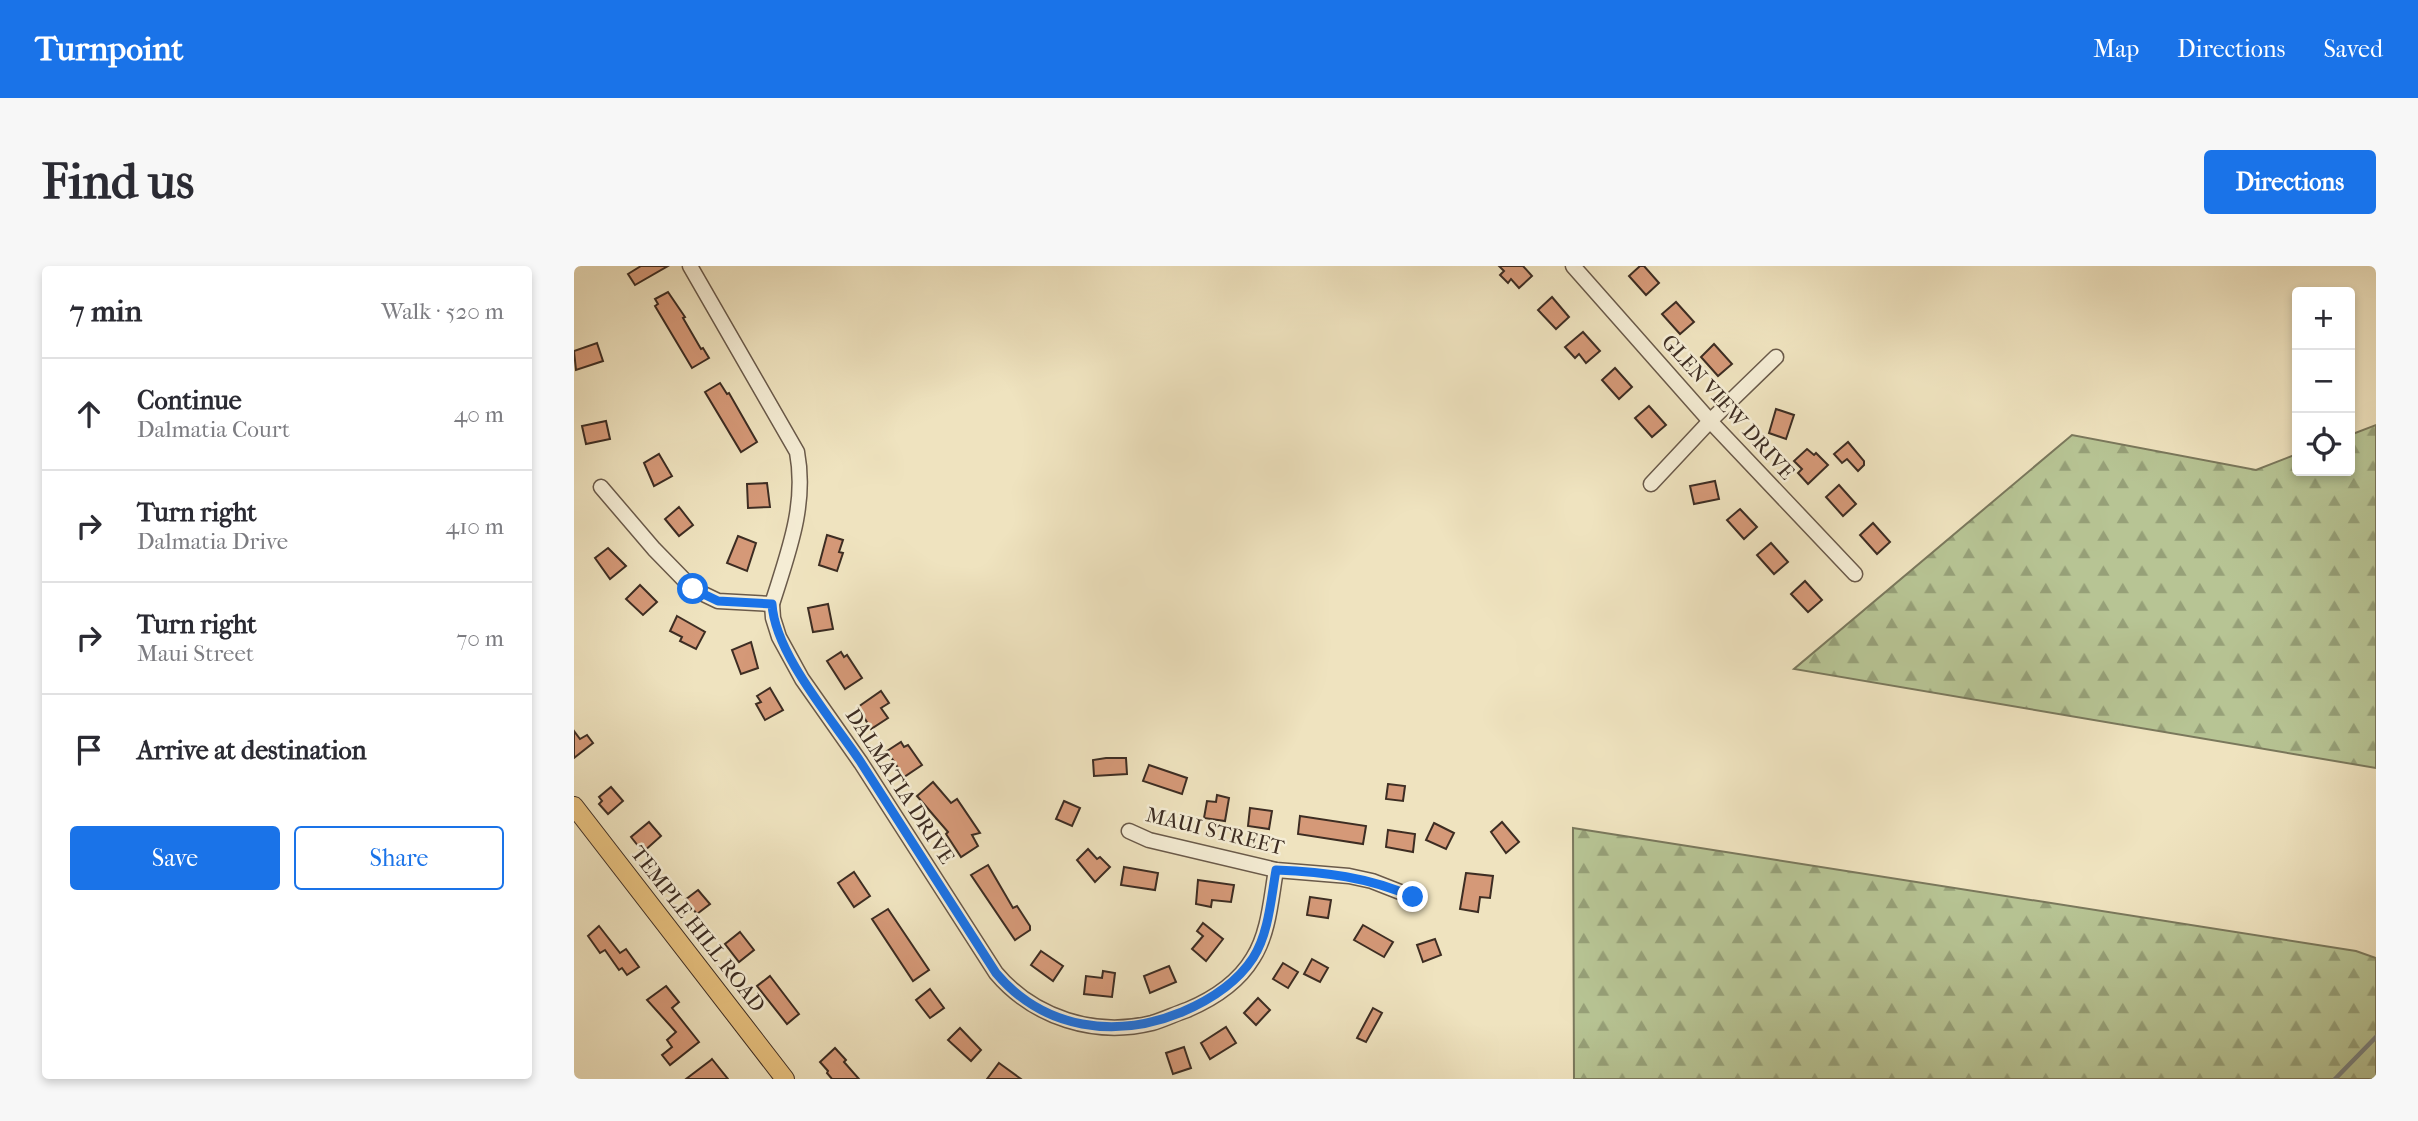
<!DOCTYPE html>
<meta charset="utf-8">
<style>
:root{--surface:#fff;--page:#f7f7f7;--text:#2b2b33;--muted:#7c7c81;--line:#e1e1e2;--accent:#1a73e8}
body{margin:0;font-family:"IM FELL French Canon",serif;background:var(--page);color:var(--text)}
.controls{position:absolute;right:21px;top:21px;display:grid;overflow:hidden;border-radius:7px;box-shadow:0 4px 10px #0003}
.controls button{width:63px;height:63px;display:grid;place-items:center;padding:0;border:0;border-bottom:2px solid var(--line);background:var(--surface);color:var(--text);font:35px sans-serif}
.stop{position:absolute;width:21px;height:21px;margin:-16px;border:5px solid #1a73e8;border-radius:50%;background:#fff}
.stop.end{background:#1a73e8;border-color:#fff;box-shadow:0 2px 7px #0008}
.list{margin:0;padding:0;list-style:none}
h2{display:flex;justify-content:space-between;align-items:center;height:91px;margin:0;padding:0 28px;font-size:30px}
h2 small{font-size:23px;font-weight:400;color:var(--muted)}
.list li{display:grid;grid-template-columns:46px 1fr auto;gap:21px;align-items:center;box-sizing:border-box;height:112px;padding:0 28px;border-top:2px solid var(--line)}
.list b{display:block;font-size:26px;white-space:nowrap}
.list p{margin:0;font-size:23px;white-space:nowrap;color:var(--muted)}
.list em{font-size:23px;font-style:normal;color:var(--muted)}
.actions{display:flex;gap:14px;padding:21px 28px}
.actions a{flex:1;padding:16px 0;border:2px solid var(--accent);border-radius:7px;text-align:center;font-size:24px;color:var(--accent)}
.actions .main{background:var(--accent);color:#fff}
.icon{flex:none;width:38px;height:38px;fill:none;stroke:currentColor;stroke-width:2;stroke-linecap:round;stroke-linejoin:round}
.map{position:relative;flex:none;width:1802px;height:813px;overflow:hidden;border-radius:7px}
header{display:flex;align-items:center;gap:42px;box-sizing:border-box;height:98px;padding:0 35px;background:var(--accent);color:#fff}
header strong{font-size:33px}
nav{display:flex;gap:38px;margin-inline-start:auto;font-size:24px}
.intro{display:flex;align-items:center;justify-content:space-between;box-sizing:border-box;height:168px;padding:0 42px}
h1{margin:0;font-size:49px}
.button{padding:18px 32px;border-radius:7px;background:var(--accent);color:#fff;font-size:24px;font-weight:700}
main{display:flex;gap:42px;padding:0 42px}
aside{flex:1;background:var(--surface);border-radius:7px;box-shadow:0 4px 10px #0003}
.map>svg:first-child{display:block}
.forest{fill:url(#forest-firs);stroke:#7a785c;stroke-width:2}
.lines{fill:none;stroke-linecap:round;stroke-linejoin:round}
.stream{stroke:#788280;stroke-width:4.5}
.building{fill:#d59978;stroke:#3d2d23;stroke-width:2}
.minor-casing{stroke:#6a5a4a;stroke-width:17}
.major-casing{stroke:#3d2d23;stroke-width:20}
.minor{stroke:#f5edd5;stroke-width:14}
.major{stroke:#e8c280;stroke-width:18}
.route{stroke:#1a73e8;stroke-width:9}
.labels{text-anchor:middle;stroke-width:5;stroke-linejoin:round;paint-order:stroke}
.street-label{font-size:21px;fill:#3d2d23;stroke:#f5edd5}
</style>
<header>
<strong>Turnpoint</strong>
<nav><a>Map</a><a>Directions</a><a>Saved</a></nav>
</header>
<div class="intro"><h1>Find us</h1><a class="button">Directions</a></div>
<main>
<aside>
<h2>7 min<small>Walk · 520 m</small></h2>
<ul class="list">
<li><svg class="icon" aria-label="ahead" viewBox="0 0 24 24"><path d="M12 20V5M6 11l6-6 6 6"/></svg><div><b>Continue</b><p>Dalmatia Court</p></div><em>40 m</em></li>
<li><svg class="icon" aria-label="right" viewBox="0 0 24 24"><path d="M7 20v-9h11M14 6l5 5-5 5"/></svg><div><b>Turn right</b><p>Dalmatia Drive</p></div><em>410 m</em></li>
<li><svg class="icon" aria-label="right" viewBox="0 0 24 24"><path d="M7 20v-9h11M14 6l5 5-5 5"/></svg><div><b>Turn right</b><p>Maui Street</p></div><em>70 m</em></li>
<li><svg class="icon" aria-label="arrive" viewBox="0 0 24 24"><path d="M6 21V4h12l-3 4 3 4H6"/></svg><div><b>Arrive at destination</b></div></li>
</ul>
<div class="actions"><a class="main">Save</a><a>Share</a></div>
</aside>
<div class="map">
<svg width="1802" height="813" viewBox="0 0 1802 813">
<defs>
<pattern id="forest-firs" width="22" height="20" patternUnits="userSpaceOnUse" patternTransform="scale(1.75)"><rect width="22" height="20" fill="#b7c494"/><path d="M5 1l3.5 6h-7zM16 11l3.5 6h-7z" fill="#96a078"/></pattern>
</defs>
<rect width="100%" height="100%" fill="#efe3bf"/>
<filter id="stains"><feTurbulence type="fractalNoise" baseFrequency=".00286" numOctaves="4"/><feColorMatrix values="0 0 0 0 .2 0 0 0 0 .09 0 0 0 0 .02 0 0 0 .5 -.17"/></filter>
<radialGradient id="worn" r=".72"><stop offset=".6" stop-color="#630" stop-opacity="0"/><stop offset="1" stop-color="#630" stop-opacity=".3"/></radialGradient>
<g class="forest">
<path d="M1802,159v343l-582,-99 278,-234 184,35 41,-16v17h53v-36z"/>
<path d="M999,562l783,123 20,7v121h-802z"/>
</g>
<g class="lines">
<path class="stream" d="M1761,813l41,-42"/>
</g>
<g class="building">
<path d="M67,0h27l-33,19 -7,-11z"/>
<path d="M925,0h24l9,10 -13,12 -8,-9 -3,4 -8,-8 4,-4z"/>
<path d="M1066,0h4l15,17 -13,12 -17,-19z"/>
<path d="M94,26l17,25 -2,1 18,31 2,-1 6,10 -17,10 -37,-62 3,-2 -3,-5z"/>
<path d="M978,31l17,20 -13,12 -18,-19z"/>
<path d="M1102,36l18,20 -14,12 -18,-20z"/>
<path d="M1009,66l17,19 -14,12 -7,-9 -4,4 -10,-11z"/>
<path d="M23,77l6,18 -27,9 -2,-19z"/>
<path d="M1140,78l18,20 -14,12 -17,-19z"/>
<path d="M1041,102l17,19 -13,12 -17,-19z"/>
<path d="M146,117l7,11 2,-1 28,49 -16,10 -36,-60z"/>
<path d="M1075,140l17,19 -14,12 -17,-19z"/>
<path d="M1202,143l18,6 -8,24 -17,-6z"/>
<path d="M32,155l4,18 -24,5 -4,-18z"/>
<path d="M1274,176l16,19v4l-6,6 -11,-12 -5,4 -8,-9z"/>
<path d="M1233,183l7,6 2,-2 12,12 -20,19 -10,-11 4,-4 -8,-8z"/>
<path d="M85,188l13,22 -18,10 -10,-23z"/>
<path d="M1141,215l4,18 -25,5 -4,-18z"/>
<path d="M193,217l3,24 -22,1 -1,-24z"/>
<path d="M1265,219l17,19 -13,12 -17,-19z"/>
<path d="M105,241l14,18 -14,11 -14,-17z"/>
<path d="M1166,243l17,18 -13,12 -17,-19z"/>
<path d="M1299,257l17,19 -13,12 -17,-19z"/>
<path d="M253,269l16,5 -4,12 4,1 -6,18 -18,-6z"/>
<path d="M164,270l18,7 -9,28 -20,-8z"/>
<path d="M1197,277l17,19 -14,12 -17,-19z"/>
<path d="M34,282l18,18 -16,13 -15,-21z"/>
<path d="M1231,315l17,19 -14,12 -17,-18z"/>
<path d="M66,319l17,17 -14,13 -17,-16z"/>
<path d="M254,338l5,25 -20,3 -5,-24z"/>
<path d="M103,350l28,16 -9,17 -16,-8 2,-4 -12,-6z"/>
<path d="M177,376l7,26 -17,6 -9,-24z"/>
<path d="M267,386l3,5 3,-2 15,23 -17,11 -18,-28z"/>
<path d="M196,422l13,22 -18,10 -9,-16 5,-2 -4,-6z"/>
<path d="M307,425l8,12 -8,5 7,10 -17,11 -13,-22z"/>
<path d="M0,465l6,8 7,-4 6,8 -19,15z"/>
<path d="M327,476l3,5 4,-2 14,20 -18,12 -17,-26z"/>
<path d="M532,492h20l1,16 -33,2 -1,-16z"/>
<path d="M575,499l38,13 -5,16 -39,-13z"/>
<path d="M359,516l18,21 6,-4 23,34 -8,2 6,11 -17,11 -15,-23 2,-2 -31,-36z"/>
<path d="M814,518l17,2 -2,15 -17,-2z"/>
<path d="M37,521l12,14 -15,13 -9,-10 3,-3 -3,-4z"/>
<path d="M643,529l12,3 -4,23 -21,-3 3,-17 9,1z"/>
<path d="M490,535l16,7 -8,18 -16,-7z"/>
<path d="M676,542l22,3 -3,18 -21,-3z"/>
<path d="M726,550l66,10 -3,18 -65,-10z"/>
<path d="M75,556l12,14 -18,16 -12,-15z"/>
<path d="M928,556l17,20 -13,11 -15,-21z"/>
<path d="M860,557l20,10 -8,16 -20,-9z"/>
<path d="M814,564l27,4 -2,18 -27,-5z"/>
<path d="M514,583l9,10 3,-2 10,10 -15,15 -18,-22z"/>
<path d="M414,599l25,43 4,-2 13,20v4l-15,10 -44,-65z"/>
<path d="M550,601l34,6 -3,17 -34,-5z"/>
<path d="M280,606l16,24 -16,11 -16,-24z"/>
<path d="M892,607l27,3 -3,22 -10,-1 -2,15 -18,-3z"/>
<path d="M624,614l36,5 -3,17 -19,-2 -1,7 -15,-3z"/>
<path d="M124,624l12,14 -13,10 -12,-14z"/>
<path d="M736,631l21,3 -3,18 -21,-3z"/>
<path d="M314,643l41,61 -16,11 -41,-62z"/>
<path d="M629,657l20,16 -17,22 -14,-12 11,-13 -6,-5z"/>
<path d="M789,659l30,17 -9,15 -30,-17z"/>
<path d="M25,660l21,27 6,-4 13,18 -12,8 -5,-7 -3,2 -14,-20 -5,3 -12,-17z"/>
<path d="M166,666l14,18 -15,12 -14,-18z"/>
<path d="M861,673l6,16 -18,7 -6,-17z"/>
<path d="M467,685l22,15 -10,15 -22,-16z"/>
<path d="M738,693l16,9 -8,14 -16,-8z"/>
<path d="M709,697l15,9 -10,16 -15,-9z"/>
<path d="M595,700l7,16 -26,11 -6,-17z"/>
<path d="M529,705l12,2 -3,24 -28,-3 2,-18 16,2z"/>
<path d="M196,710l29,38 -12,10 -30,-38z"/>
<path d="M92,720l13,16 -7,6 27,34 -29,23 -8,-10 10,-8 -5,-7 9,-8 -29,-32z"/>
<path d="M356,723l14,19 -14,10 -14,-18z"/>
<path d="M684,732l12,12 -14,15 -12,-12z"/>
<path d="M799,742l9,5 -16,29 -9,-4z"/>
<path d="M652,761l10,16 -26,16 -9,-16z"/>
<path d="M386,762l21,22 -10,11 -23,-21z"/>
<path d="M610,781l7,21 -18,6 -7,-21z"/>
<path d="M261,782l11,12 -2,2 15,17h-27l-5,-6 1,-2 -8,-9z"/>
<path d="M138,793l16,20h-42l25,-19z"/>
<path d="M425,797l22,16h-34z"/>
</g>
<g class="lines">
<defs>
<g id="minor">
<path d="M116,0l107,186c10,53 -9,101 -25,152l1,14 6,19 23,42 59,84 135,210c38,45 99,64 156,50 11,-3 23,-9 35,-13 26,-11 51,-27 66,-52 16,-25 18,-60 23,-88"/>
<path d="M999,0l137,155 145,153"/>
<path d="M1077,218l59,-63 66,-64"/>
<path d="M27,221l53,62 39,40 25,12 54,3"/>
<path d="M555,565l20,9 127,30 73,6 23,5 41,16"/>
</g>
<path id="major" d="M0,540l211,273"/>
</defs>
<use href="#minor" class="minor-casing"/>
<use href="#major" class="major-casing"/>
<use href="#minor" class="minor"/>
<use href="#major" class="major"/>
</g>
<g class="lines">
<path class="route" d="M119,323l25,12 54,3c3,50 60,115 88,157 46,71 91,142 136,212 48,57 120,66 186,39 28,-12 54,-28 71,-54 16,-25 18,-60 23,-88 48,2 93,7 137,27"/>
</g>
<g class="labels">
<g class="street-label">
<text transform="translate(1154 141) rotate(48)" y="7">GLEN VIEW DRIVE</text>
<text transform="translate(326 520) rotate(57)" y="7">DALMATIA DRIVE</text>
<text transform="translate(641 565) rotate(14)" y="7">MAUI STREET</text>
<text transform="translate(124 663) rotate(52)" y="7">TEMPLE HILL ROAD</text>
</g>
</g>
<rect width="100%" height="100%" filter="url(#stains)"/>
<rect width="100%" height="100%" fill="url(#worn)"/>
</svg>
<div class="controls">
<button>+</button>
<button>−</button>
<button><svg class="icon" aria-label="locate" viewBox="0 0 24 24"><circle cx="12" cy="12" r="6"/><path d="M12 2v4M12 18v4M2 12h4M18 12h4"/></svg></button>
</div>
<div class="stop" style="left:119px;top:323px"></div>
<div class="stop end" style="left:839px;top:631px"></div>
</div>
</main>
